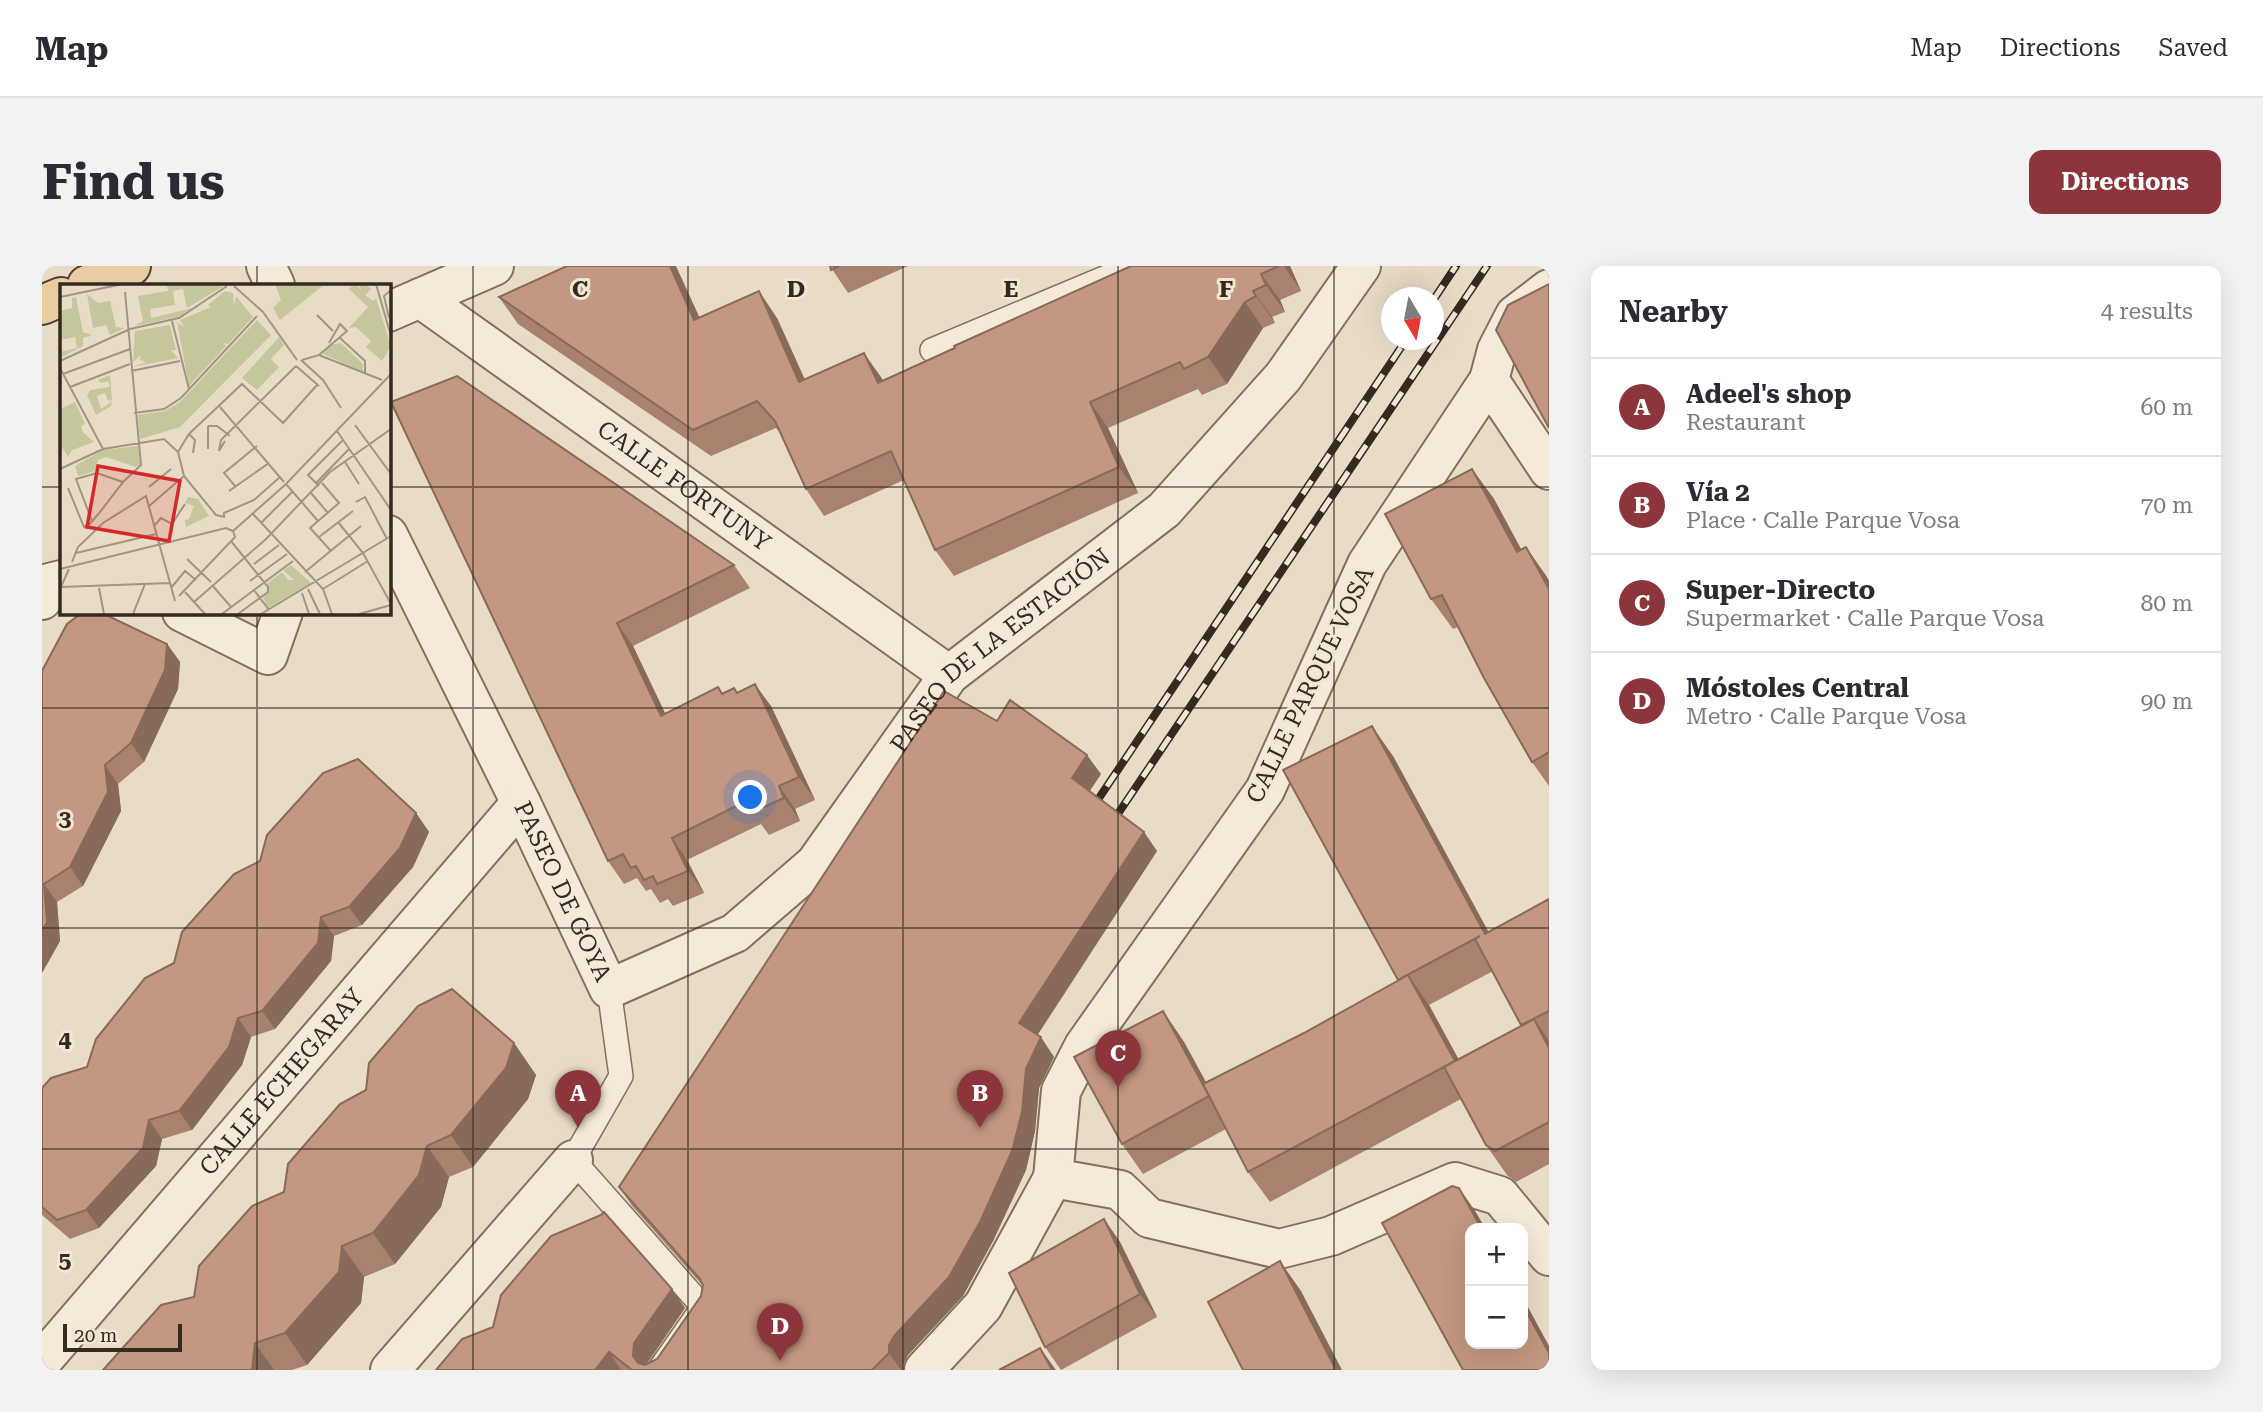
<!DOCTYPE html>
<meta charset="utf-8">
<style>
:root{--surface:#fff;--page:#f2f2f3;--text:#2b2b33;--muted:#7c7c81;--line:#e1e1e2;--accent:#8c353c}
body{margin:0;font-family:"Roboto Serif",serif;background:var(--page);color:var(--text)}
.controls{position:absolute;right:21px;bottom:21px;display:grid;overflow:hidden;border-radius:14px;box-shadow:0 7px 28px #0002}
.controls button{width:63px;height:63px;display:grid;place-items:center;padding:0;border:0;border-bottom:2px solid var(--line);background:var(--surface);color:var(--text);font:35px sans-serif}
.compass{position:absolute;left:1339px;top:21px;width:63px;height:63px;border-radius:50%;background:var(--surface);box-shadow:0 7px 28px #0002;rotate:170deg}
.scale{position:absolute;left:21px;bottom:18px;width:119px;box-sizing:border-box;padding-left:7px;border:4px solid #352920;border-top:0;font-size:19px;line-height:24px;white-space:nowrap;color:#352920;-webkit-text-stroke:5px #f2e7d5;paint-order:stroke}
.you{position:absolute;left:709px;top:532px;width:24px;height:24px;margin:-18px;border:5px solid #fff;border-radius:50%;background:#1a73e8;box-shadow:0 0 0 10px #1a73e833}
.badge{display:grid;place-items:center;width:46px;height:46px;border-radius:50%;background:var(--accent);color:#fff;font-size:23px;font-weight:700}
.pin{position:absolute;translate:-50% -58px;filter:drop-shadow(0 2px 4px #0008)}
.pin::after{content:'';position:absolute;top:37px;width:24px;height:21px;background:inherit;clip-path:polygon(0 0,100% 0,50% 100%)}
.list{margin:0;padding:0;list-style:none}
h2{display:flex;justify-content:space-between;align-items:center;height:91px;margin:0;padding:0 28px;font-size:30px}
h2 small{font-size:23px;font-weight:400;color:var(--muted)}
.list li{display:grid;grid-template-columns:46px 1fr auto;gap:21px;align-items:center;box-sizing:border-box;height:98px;padding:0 28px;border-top:2px solid var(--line)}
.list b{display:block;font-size:26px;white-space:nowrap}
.list p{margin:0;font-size:23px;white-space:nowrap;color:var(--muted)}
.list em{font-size:23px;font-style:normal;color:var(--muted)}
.map{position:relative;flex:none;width:1507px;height:1104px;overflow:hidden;border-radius:14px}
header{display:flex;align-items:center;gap:42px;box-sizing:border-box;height:98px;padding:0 35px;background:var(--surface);border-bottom:2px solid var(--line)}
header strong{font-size:33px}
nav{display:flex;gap:38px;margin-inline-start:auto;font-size:24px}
.intro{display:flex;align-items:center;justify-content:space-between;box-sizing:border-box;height:168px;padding:0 42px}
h1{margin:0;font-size:49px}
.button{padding:18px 32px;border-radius:14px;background:var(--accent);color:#fff;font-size:24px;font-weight:700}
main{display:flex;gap:42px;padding:0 42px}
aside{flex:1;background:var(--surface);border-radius:14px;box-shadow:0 7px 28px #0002}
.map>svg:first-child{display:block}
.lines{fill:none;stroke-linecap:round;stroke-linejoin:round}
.lane-casing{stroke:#836f5e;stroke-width:26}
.street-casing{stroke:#836f5e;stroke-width:42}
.primary-casing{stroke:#513e32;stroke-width:42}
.lane{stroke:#f5ead9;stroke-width:23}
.street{stroke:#f5ead9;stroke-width:38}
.primary{stroke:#e8cda3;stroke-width:38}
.rail-casing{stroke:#352920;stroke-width:8}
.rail{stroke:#f2e7d5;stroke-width:5;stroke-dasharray:16;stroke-linecap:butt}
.wall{fill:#a8826f;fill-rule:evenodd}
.shaded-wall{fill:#886a5a}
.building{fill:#c39781;stroke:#886a5a;stroke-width:2}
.grid{fill:none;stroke:#352920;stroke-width:2;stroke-opacity:0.55}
.labels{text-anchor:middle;stroke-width:6;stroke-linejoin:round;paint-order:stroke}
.street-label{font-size:24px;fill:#352920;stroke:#f2e7d5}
.inset-road{fill:none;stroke:#a19484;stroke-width:2}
.view{fill:#d62828;fill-opacity:0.15;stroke:#d62828;stroke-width:3.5}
.inset-edge{fill:none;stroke:#352920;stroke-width:3.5}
.grid-label{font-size:23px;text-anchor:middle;font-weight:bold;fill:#352920;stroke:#f2e7d5;stroke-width:6;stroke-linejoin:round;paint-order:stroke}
</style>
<header>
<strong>Map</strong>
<nav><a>Map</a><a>Directions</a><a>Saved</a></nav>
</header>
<div class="intro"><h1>Find us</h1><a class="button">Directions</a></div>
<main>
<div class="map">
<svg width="1507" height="1104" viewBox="0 0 1507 1104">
<rect width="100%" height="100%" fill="#e9dcc7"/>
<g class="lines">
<defs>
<g id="lane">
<path d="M890,84l201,-84"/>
<path d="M567,723l12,87 -48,84 130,147 -44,63"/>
</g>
<g id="street">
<path d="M224,0l9,19"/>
<path d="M1507,23l-34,26 -18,35 -8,30 -122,184 -102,226 -181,256 -23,45 -8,87 67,12 29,28 130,31 52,-13 124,-54 45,14 49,60"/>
<path id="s1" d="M378,32l529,377"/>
<path d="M346,46l106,-46"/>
<path d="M1447,114l60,90"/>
<path id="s2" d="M346,269l133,268 88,186 126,-56 80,-69 134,-189 215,-165 119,-133 78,-111"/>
<path d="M0,334l7,-17 12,-3"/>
<path d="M140,346l86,43 15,-43"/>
<path id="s3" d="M0,1095l479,-558"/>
<path d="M348,1104l183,-210"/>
<path d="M882,1104l59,-64 70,-128"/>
</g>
<g id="primary">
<path d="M45,19l44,-19"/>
<path d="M0,39l19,-8"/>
</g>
</defs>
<use href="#lane" class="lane-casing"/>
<use href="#street" class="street-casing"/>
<use href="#primary" class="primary-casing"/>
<use href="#lane" class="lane"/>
<use href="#street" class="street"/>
<use href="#primary" class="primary"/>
<defs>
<g id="rail">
<path d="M1392,33l22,-33"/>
<path d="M1047,547l317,-473"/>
<path d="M1065,564l380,-564"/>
</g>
</defs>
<use href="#rail" class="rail-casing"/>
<use href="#rail" class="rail"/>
</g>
<g class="wall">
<path d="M788,0h78l-60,27z"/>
<path d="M1089,0h159l11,25 -21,9 5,12 -13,5 3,6 -12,5 -36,56 -25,11 -4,-6 -90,39 30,65 -184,83 -19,-26 -31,-70 -80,36 -18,-27 -25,-56 -5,-5 -65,28 -193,-132 -19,-27 201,21h77l28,62h78z"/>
<path d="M349,136l343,163 16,23 -117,58 32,68 69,-26 3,5 34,13 44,94 -20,9 5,12 -31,14 -8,-11 -74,36 17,33 -31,13 -5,-7 -8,4 -9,-14 -5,2 -9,-13 -13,6 -16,-23z"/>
<path d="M1430,203l22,30 27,51 5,-3 23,34v205l-17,-24 -74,-135 -5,2 -22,-30z"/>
<path d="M125,378l13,18 -2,27 -34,73 -26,22 3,27 -38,75 -26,16 3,39 -18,32v-302z"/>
<path d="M955,455l104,53 -12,18 68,59 -120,184 17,22 -15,31 -4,43 -9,39 -33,71 -30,55 -55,59 -5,10v5h-467l249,-62 -38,56 10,-5 44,-63 2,-10 -70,-79 -14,-20z"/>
<path d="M1351,490l95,176 61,-33v265l-33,18 -9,-7 -21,-30 -25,-46 -191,103 -22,-30 -22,-43 -83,45 -21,-30 41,-133 21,31 22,40 98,-49 94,-52zM1451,705l29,55 -64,33 -29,-54z"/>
<path d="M374,547l13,19 -16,35 -51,58 -28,11 -3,25 -56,68 -24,8 -9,28 -50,65 -30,9 -6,27 -57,62 -29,11 -28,-24v-127l45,-21 87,-104z"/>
<path d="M472,777l22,32 -8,24 -55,68 -24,10 -8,30 -46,57 -31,13 -3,26 -54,62 -15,5h-189l91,-73 90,-105z"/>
<path d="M1417,922l16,23 10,17h-15l79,118v24h-86z"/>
<path d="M1062,953l16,23 37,75 -96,53 -16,-23z"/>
</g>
<g class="shaded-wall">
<path d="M628,0h6l37,81 -19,-27z"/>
<path d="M1242,0h6l11,25z"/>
<path d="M1219,8l19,26 5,12 -19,-27z"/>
<path d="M717,25l18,27 41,91 -19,-27z"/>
<path d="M1211,25l19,26 3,6 -19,-27z"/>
<path d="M1203,36l18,26 -36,56 -19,-27z"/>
<path d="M822,87l19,27 14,29 -19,-26z"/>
<path d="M1048,136l18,26 30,65 -19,-26z"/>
<path d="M1430,203l22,30 45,83 -22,-30z"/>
<path d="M1484,281l21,30 2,4v8z"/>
<path d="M575,357l16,23 44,92 -16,-22z"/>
<path d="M125,378l13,18 -2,27 -34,73 -13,-19z"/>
<path d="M713,418l16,22 44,94 -16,-23z"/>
<path d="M1330,460l21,30 113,208 -21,-30z"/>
<path d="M1045,489l14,19 -16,24 -13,-20z"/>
<path d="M63,499l13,19 3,27 -38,75 -13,-19z"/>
<path d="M737,520l16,23 5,12 -16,-23z"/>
<path d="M374,547l13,19 -16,35 -51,58 -13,-18z"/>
<path d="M1102,566l13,19 -124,191 -14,-19z"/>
<path d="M630,572l15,22 17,33 -16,-22z"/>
<path d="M2,618l13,18 3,39 -18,32v-42z"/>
<path d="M279,651l13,19 -3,25 -56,68 -13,-18z"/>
<path d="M1366,709l21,30 47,86 -21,-30z"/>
<path d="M1121,745l21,31 46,85 -21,-31z"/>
<path d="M196,752l13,19 -9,28 -50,65 -13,-19z"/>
<path d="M1492,753l15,22v7z"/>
<path d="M999,771l13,20 -15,31 -4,43 -9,39 -33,71 -30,55 -55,59 -5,10v5h-2l-12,-17v-8z"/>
<path d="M472,777l22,32 -8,24 -55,68 -22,-32z"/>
<path d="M107,854l13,19 -6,27 -57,62 -13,-18z"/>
<path d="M385,880l22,31 -8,30 -46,57 -22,-31z"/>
<path d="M1417,922l16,23 10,17h-4z"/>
<path d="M1062,953l16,23 37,75 -17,-23z"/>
<path d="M300,980l22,31 -3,26 -54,62 -22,-32z"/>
<path d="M1238,995l21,30 41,79h-6z"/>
<path d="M630,1023l13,19 -38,55v7h-5l-9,-14 1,-13z"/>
<path d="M1481,1032l26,48v7l-26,-48z"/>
<path d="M213,1077l19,27h-22z"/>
<path d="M998,1082l16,22h-4z"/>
<path d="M567,1086l12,18h-26z"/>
</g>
<g class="building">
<path d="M525,0h103l24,54 65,-29 40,91 65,-29 14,30 77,-35 -1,-2 177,-80h148l-18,8 5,11 -13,6 3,5 -11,6 -37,55 -24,12 -4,-7 -90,40 29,65 -184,83 -44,-99 -85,38 -31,-68 -18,-20 -64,29 -194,-133z"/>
<path d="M788,0h9l-8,4z"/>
<path d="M1507,18v144l-53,-98 12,-25z"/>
<path d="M415,110l277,189 -117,58 44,93 57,-29 4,7 12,-6 3,5 18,-9 44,93 -20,9 5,12 -31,14 -5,-12 -76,38 16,33 -31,13 -4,-8 -9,4 -8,-14 -5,2 -8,-14 -15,7 -217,-459z"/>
<path d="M1430,203l45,83 9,-5 23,42v163l-17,10 -48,-84 -42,-83 -11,4 -46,-85z"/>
<path d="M41,346h17l67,32 -2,26 -34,73 -26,22 3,27 -38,75 -26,17 3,38 -5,9v-260l25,-47z"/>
<path d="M902,425l53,30 13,-21 77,55 -15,23 72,54 -125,191 22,14 -15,32 -4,43 -10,39 -32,71 -31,55 -55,59 -5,9v8l-17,17h-240l-23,-18 -14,18h-159l26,-31 31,-12 8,-32 50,-59 50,-21 3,-3 68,77 -38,54 -1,13 5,7 7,2 12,-6 44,-63 2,-11 -3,-6 -81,-92z"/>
<path d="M1330,460l113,208 64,-35v112l-28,14 -46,-86 5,-3 -82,44 -115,-210z"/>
<path d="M316,493l58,54 -16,35 -51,59 -28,10 -3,26 -56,68 -24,7 -9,29 -50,64 -30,9 -6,28 -57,62 -29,10 -15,-13v-119l9,-10 36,-11 9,-28 49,-61 29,-15 8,-31 52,-58 26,-13 7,-26 56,-62z"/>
<path d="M1366,709l47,86 -207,111 -45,-88 101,-51z"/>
<path d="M410,723l62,54 -8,25 -55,67 -24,11 -8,29 -46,58 -31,13 -3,26 -54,61 -30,10 -3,27h-149l58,-65 33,-8 5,-31 53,-60 32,-14 4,-28 52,-60 26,-14 3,-27 49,-57z"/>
<path d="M1121,745l46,85 -87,48 -48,-87z"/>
<path d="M1492,753l15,29v74l-54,29 -9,-6 -42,-78z"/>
<path d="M1410,920l7,2 22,40h-11v116h53v-39l26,48v12l-9,5h-77l-81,-147z"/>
<path d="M1062,953l36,75 -95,53 -36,-74z"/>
<path d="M1238,995l56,109h-93l-35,-68z"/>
<path d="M998,1082l12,22h-53z"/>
</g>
<path class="grid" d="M215,0v19M431,0v1104M646,0v1104M861,0v1104M1076,0v1104M1292,0v1104M0,221h19M346,221h1161M215,346v758M0,442h1507M0,662h1507M0,883h1507"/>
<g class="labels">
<g class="street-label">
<text dy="8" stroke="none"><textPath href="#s1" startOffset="324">CALLE FORTUNY</textPath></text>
<text dy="8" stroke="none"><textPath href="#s2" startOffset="1034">PASEO DE LA ESTACIÓN</textPath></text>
<text transform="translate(1268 419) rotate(-64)" y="8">CALLE PARQUE VOSA</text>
<text dy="8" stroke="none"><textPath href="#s2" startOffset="397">PASEO DE GOYA</textPath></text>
<text dy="8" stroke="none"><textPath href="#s3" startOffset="368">CALLE ECHEGARAY</textPath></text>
</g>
</g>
<g transform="translate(18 18)">
<rect width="331" height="331" fill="#e9dcc7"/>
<path d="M215,0h50l-45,36 -7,-12 8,-8z" fill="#c5c69c"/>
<path d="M107,0h55v3l-35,21 -4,-19 -10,2 2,14 -25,4 1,9 41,-10 -14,9 -44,9 9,-5 -5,-25 30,-5zM165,7l8,2 1,13 2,-10 17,21 -25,27 -5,-1 3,3 -37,40 -12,-64 7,5 -4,-7 31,-13 -3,-2zM27,10l11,9 12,-2 6,26 9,1 -15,7 -4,-10 -13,3zM16,13l7,35 9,3 -9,3v8l-23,12v-6l17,-4 -2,-11 -15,3v-29l12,-3v-10zM110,41l6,25h-5l7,8 -45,9 13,-5 -6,-2 1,-5 -8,7 2,-31zM219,53l5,8 -13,14 8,8 -22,23 -15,-12zM281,59l22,21v8l-40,-18 6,-9zM15,118l10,22 -4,2 2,6 11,10 -22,8 -4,7 -8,-13v-35zM78,162l2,19 -4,2 -30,-10 -8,3 -3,11 -17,5 -3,-10 28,-16zM128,213l10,2 11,17 -23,11 -1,-7 4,-1 5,-13 -9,-3zM231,281l20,18 -43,25 -5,-11 6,-5 -2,-8 15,-12 6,8h6l-11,-10z" fill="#c5c69c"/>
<path d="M50,91l2,25 -4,1 -3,-8 -8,3 4,13 11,-8 -1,5 -15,9 -9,-20 3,-5 20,-3 -2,-6 -7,2 -3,-3z" fill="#c5c69c"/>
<path d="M295,0l8,8 -6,-8h9l5,5 -6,6 8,6 3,-3 15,48 -9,15 -16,-14 5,-6 -15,-14 -7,1 19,-21 -19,-18zM197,36l14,15 -91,92 -40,12 -2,-24 27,-4 15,-9z" fill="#c5c69c"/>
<path class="inset-road" d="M316,0l15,52M174,2l29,26 34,48M0,13l63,-13M257,31l16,16M329,34l-5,-22 7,-6M112,37l17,68M280,54l25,23v12M259,71l28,-24 -7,-7 -11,19M241,76l22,20 18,28M242,76l17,-5 63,25M0,77l70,-32 49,-11 48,-32M236,82l23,20M0,84l43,81M71,87l49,-10M3,90l67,-25M10,103l60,-23M160,123l64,75M74,129l30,-4 17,-11 76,-82M295,141l36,49M148,142v23v-15M148,142h9l13,10M277,147l54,79M129,150l6,6 -2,13M165,157l-6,10 2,-11 75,-74M118,168l11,-18 53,-50 41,39 34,-38M285,178l14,22M0,185l43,-20 61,-10 14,13 6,24 -36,31M124,192l32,39 9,2M63,198l18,-17 -16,-173M256,199l33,-34M262,199l17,20 -29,25 21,23M226,200l32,37M175,202l-11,-13 33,-27M259,202l-11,-11 35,-35M89,203l22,-18M8,204l16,39 6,-3 10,-12 23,-30 -26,-9 -21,6 16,42M169,207l40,-28M251,209l17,20M296,218l9,-5 22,42M193,230l70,75 9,25M164,233v-4l30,-13 26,-23M278,238l25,31 28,51M201,239l31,-31M94,242l7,-8 11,6 13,-20M259,253l34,-26M171,257l37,46v5l-30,22M16,269l80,-19M127,275l24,23M12,278l6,-15 25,-24 43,-27 29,105M194,280l25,-19M0,285l166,-41 7,3 53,-47 105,-110M245,288l56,-46M190,297l37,-27M152,301l19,22M1,303l109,-4M39,304l5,26M111,304l14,-17 11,9M0,305l9,-20M248,305l12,25M263,305l45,-28M194,306l15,20M125,308l20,22M242,309l7,21M119,312l56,-59 -2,-6M134,318l72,-63 64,-67 61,-43M73,330l12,-30M162,330l71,-53M201,330l130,-78M299,330l32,-9"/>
<path class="view" d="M38,182l82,15 -11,60 -82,-14z"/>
<rect width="331" height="331" class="inset-edge"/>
</g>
<g class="grid-label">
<text x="538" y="31">C</text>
<text x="754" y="31">D</text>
<text x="969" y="31">E</text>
<text x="1184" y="31">F</text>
<text x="23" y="560">3</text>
<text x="23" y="781">4</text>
<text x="23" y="1002">5</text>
</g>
</svg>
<div class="controls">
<button>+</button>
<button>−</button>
</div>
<svg class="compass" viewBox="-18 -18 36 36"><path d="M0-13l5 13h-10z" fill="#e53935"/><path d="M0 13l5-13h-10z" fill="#7c7c81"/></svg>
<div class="scale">20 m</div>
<div class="you"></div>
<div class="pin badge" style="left:536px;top:862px">A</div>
<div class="pin badge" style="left:938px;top:862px">B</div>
<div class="pin badge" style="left:1076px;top:822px">C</div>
<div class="pin badge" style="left:738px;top:1095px">D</div>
</div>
<aside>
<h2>Nearby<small>4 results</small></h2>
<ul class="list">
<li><span class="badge">A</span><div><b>Adeel's shop</b><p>Restaurant</p></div><em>60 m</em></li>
<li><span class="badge">B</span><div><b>Vía 2</b><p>Place · Calle Parque Vosa</p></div><em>70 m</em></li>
<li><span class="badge">C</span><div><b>Super-Directo</b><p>Supermarket · Calle Parque Vosa</p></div><em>80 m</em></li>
<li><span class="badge">D</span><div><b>Móstoles Central</b><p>Metro · Calle Parque Vosa</p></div><em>90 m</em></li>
</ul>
</aside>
</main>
